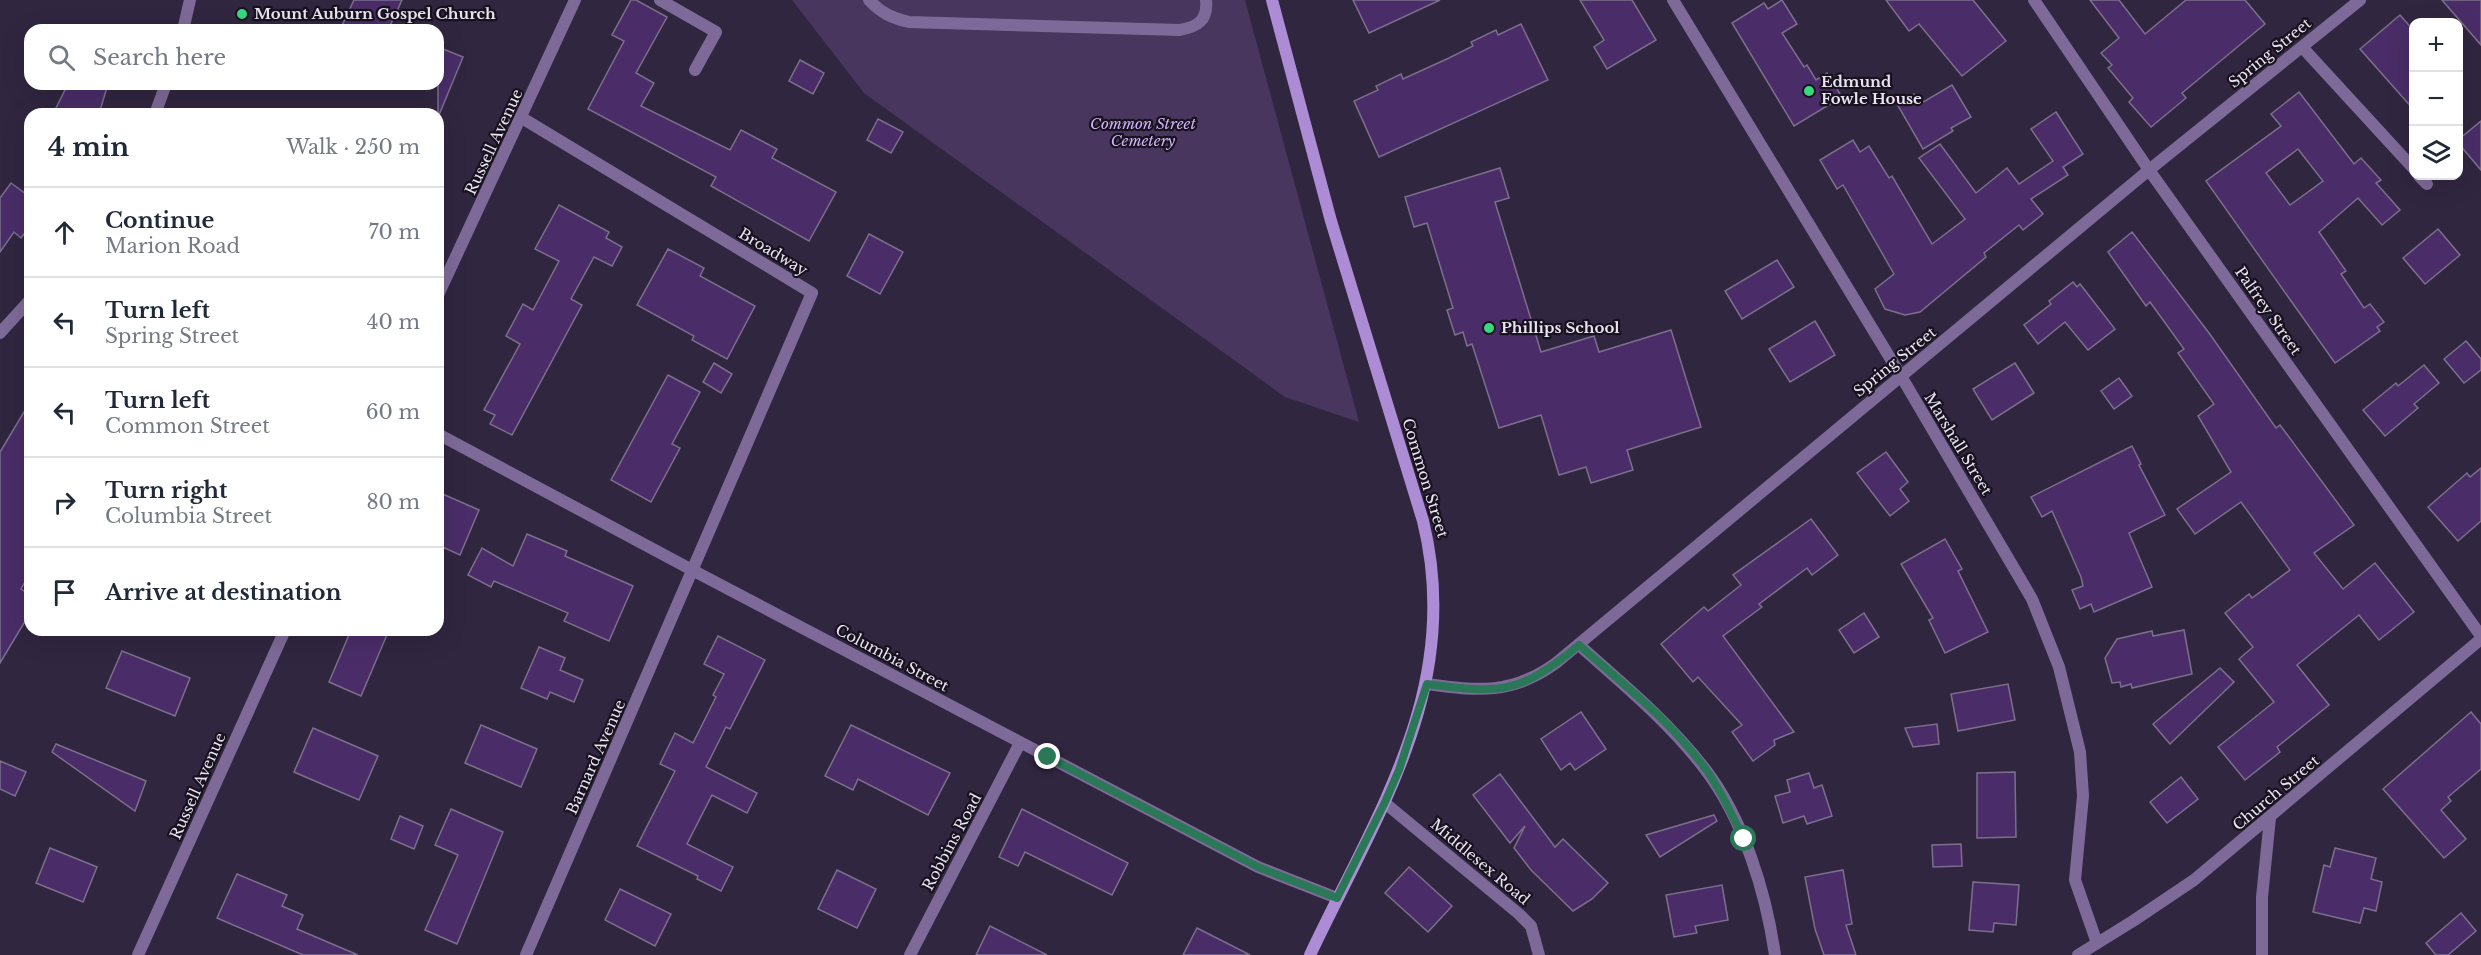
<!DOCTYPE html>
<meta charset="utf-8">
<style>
:root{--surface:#fff;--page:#f6f6f7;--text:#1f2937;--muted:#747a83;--line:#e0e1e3}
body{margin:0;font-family:"Libre Baskerville",serif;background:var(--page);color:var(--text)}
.controls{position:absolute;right:18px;top:18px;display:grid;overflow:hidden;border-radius:12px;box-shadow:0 6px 24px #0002}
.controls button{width:54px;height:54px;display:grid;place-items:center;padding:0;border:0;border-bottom:2px solid var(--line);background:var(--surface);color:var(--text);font:30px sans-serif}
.stop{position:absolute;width:18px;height:18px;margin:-14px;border:4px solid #2a7858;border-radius:50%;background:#fff}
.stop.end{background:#2a7858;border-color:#fff;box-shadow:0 2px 6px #0008}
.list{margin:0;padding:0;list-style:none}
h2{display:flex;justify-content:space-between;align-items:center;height:78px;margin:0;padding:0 24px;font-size:26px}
h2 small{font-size:20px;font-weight:400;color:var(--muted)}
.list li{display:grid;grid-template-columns:39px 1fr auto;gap:18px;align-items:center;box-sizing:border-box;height:90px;padding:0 24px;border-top:2px solid var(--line)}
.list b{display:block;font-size:22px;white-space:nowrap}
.list p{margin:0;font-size:20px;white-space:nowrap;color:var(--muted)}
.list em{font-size:20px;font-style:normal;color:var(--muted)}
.icon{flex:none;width:33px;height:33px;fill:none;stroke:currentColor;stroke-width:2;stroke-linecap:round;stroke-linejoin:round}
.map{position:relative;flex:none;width:2481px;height:955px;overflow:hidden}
.search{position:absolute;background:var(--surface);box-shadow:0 6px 24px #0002;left:24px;top:24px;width:420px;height:66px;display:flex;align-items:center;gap:15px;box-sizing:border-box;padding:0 21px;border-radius:18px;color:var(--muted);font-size:22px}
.panel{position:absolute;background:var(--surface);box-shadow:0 6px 24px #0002;left:24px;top:108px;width:420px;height:528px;border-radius:18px}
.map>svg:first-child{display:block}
.green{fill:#48365e}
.building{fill:#4a2d68;stroke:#7b6f8c;stroke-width:1.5;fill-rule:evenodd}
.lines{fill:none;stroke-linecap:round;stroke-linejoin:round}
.service{stroke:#7e6a98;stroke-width:12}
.minor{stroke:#7e6a98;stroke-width:12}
.tertiary{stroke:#7e6a98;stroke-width:12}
.secondary{stroke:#ad8cd6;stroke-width:12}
.route{stroke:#2a7858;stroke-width:8}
.poi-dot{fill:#37d880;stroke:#17121d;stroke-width:2}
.labels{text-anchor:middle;stroke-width:4.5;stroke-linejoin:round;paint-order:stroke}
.poi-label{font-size:15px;font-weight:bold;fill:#eae3f4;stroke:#17121d;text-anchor:start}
.street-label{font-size:15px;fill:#eae3f4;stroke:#17121d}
.park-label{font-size:15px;font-style:italic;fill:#d3b3fc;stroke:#17121d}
</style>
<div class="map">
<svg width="2481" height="955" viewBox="0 0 2481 955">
<rect width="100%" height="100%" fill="#312640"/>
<path class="green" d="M792,0h453l114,422 -74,-25 -421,-304z"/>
<g class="building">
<path d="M354,0h48l-14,30h-48z"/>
<path d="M631,0h5l31,17 -31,56 18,10 -13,23 89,44 11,-20 36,19 -5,9 64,34 -27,49 -98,-55 5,-9 -128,-68 36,-68 -12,-6z"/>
<path d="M1353,0h87l-71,33z"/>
<path d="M1580,0h52l24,40 -49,29 -13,-22 10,-7z"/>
<path d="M1782,0l15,24 -15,9 22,34 3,-2 9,15 11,-7 15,24 -48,29 -62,-103 32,-20 4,6z"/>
<path d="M1886,0h87l33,41 -44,35 -43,-52 -10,7z"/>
<path d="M2090,0h29l26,34 41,-34h59l20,24 -83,69 4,5 -35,29 -22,-25 4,-4 -25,-30 4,-3 -11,-12 18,-15z"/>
<path d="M2442,0h39v45z"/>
<path d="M2400,15l14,16v79l-54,-61z"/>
<path d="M1521,24l27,56 -169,77 -25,-56 24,-11 -2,-4 25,-12 2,5 46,-21 24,-12 -2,-4 25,-12 2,5z"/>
<path d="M438,47l25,10 -24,58h-1z"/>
<path d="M800,60l24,13 -11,21 -24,-13z"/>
<path d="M68,84h40l-9,30h-46z"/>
<path d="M1952,85l19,32 -20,11 2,3 -30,18 -26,-45 17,-10 6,10z"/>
<path d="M2299,92l55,72 7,-6 20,22 -5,3 24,27 -18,15 -24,-27 -39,34 27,39 -5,3 23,34 6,-4 14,18 -7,5 3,4 -45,32 -129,-182 75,-55 -10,-12zM2298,149l25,32 -33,24 -24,-32z"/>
<path d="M2056,112l27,42 -20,13 5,8 -37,24 12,15 -20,16 -4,-5 -35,28 2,4 -66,55 -15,3 -20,-6 -10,-20 19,-15 -51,-89 -6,4 -17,-29 33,-20 7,12 9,-6 20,32 3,-2 40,68 33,-25 -46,-61 21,-14 36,49 31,-25 12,16 34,-23 -22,-32z"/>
<path d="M878,119l25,13 -12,21 -24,-13z"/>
<path d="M2481,121v49l-23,-27v-3z"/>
<path d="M1500,168l9,30 -14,4 46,150 53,-16 5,16 72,-22 30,97 -74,23 6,20 -42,13 -5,-16 -27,8 -18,-60 -42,13 -27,-84 -5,2 -4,-14 -8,3 -8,-25 6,-2 -26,-85 -13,4 -9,-30z"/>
<path d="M11,183l19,14v29l-9,12 -7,-6 -14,20v-54z"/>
<path d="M559,205l50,27 -3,6 16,9 -10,19 -18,-9 -23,42 11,6 -70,130 -22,-11 5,-9 -11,-5 36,-66 -14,-8 17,-32 10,6 26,-49 -24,-12z"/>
<path d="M2438,229l22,26 -35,29 -22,-26z"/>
<path d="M2132,232l77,101 67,95 4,-3 74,100 -40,28 29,36 32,-26 39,49 -35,28 -20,-25 -62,50 32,40 -52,42 3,5 -35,28 -27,-33 56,-45 -35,-43 14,-12 -28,-34 24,-19 3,4 38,-28 -49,-68 -46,32 -18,-25 54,-37 -33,-56 16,-12 -36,-51 6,-4 -34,-47 -4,4 -38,-54z"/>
<path d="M869,234l34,18 -23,42 -33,-18z"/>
<path d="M668,249l36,19 -4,8 55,30 -28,53 -35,-19 2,-4 -57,-31z"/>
<path d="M1777,260l17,27 -52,32 -17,-28z"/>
<path d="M2073,282l4,5 3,-3 35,45 -27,21 -23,-28 -27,22 -14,-19 27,-21 -2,-3z"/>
<path d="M1815,321l20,34 -45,27 -21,-33z"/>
<path d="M2466,341l15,18v11l-17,13 -20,-24z"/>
<path d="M714,363l18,11 -11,19 -18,-11z"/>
<path d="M2015,363l19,30 -42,27 -19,-31z"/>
<path d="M2424,365l15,18 -25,21 4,4 -33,28 -22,-26 33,-27 2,3z"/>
<path d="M668,375l32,17 -28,52 8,4 -29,54 -40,-22z"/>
<path d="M2119,378l13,18 -18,13 -13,-18z"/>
<path d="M30,402v171l-9,16 9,6v18l-30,50v-211z"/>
<path d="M2132,446l9,18 -2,1 26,50 -36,18 23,54 -58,25 -3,-8 -11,5 -8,-19 11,-4 -2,-9 -29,-66 -10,6 -11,-20z"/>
<path d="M1886,452l22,30 -8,7 9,12 -19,15 -33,-43z"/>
<path d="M2481,468v53l-23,20 -30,-34 39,-34 3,4z"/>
<path d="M438,492l41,18 -19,45 -22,-10z"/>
<path d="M1811,519l27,36 -26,20 -5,-7 -48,36 3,3 -39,29 71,96 -20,8 1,5 -22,16 -21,-29 10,-7 -44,-48 -5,5 -32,-38 43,-37 4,4 33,-26 -8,-10z"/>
<path d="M527,534l40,17 -2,5 68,30 -24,55 -45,-20 4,-8 -74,-32 -3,6 -23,-12 14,-27 31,18z"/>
<path d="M1945,539l17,30 -4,2 30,61 -43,21 -16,-33 4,-2 -32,-54z"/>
<path d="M1864,613l15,24 -25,16 -15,-23z"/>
<path d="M351,630h38l-28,66 -32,-14z"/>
<path d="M2184,630l8,44 -60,14 -1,-4 -10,3 -1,-5 -8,1 -7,-25 12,-19 35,-8 1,5z"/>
<path d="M718,636l47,24 -35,69 -4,-2 -20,40 51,26 -10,20 -35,-18 -25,49 46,23 -12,24 -24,-12 1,-3 -61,-30 38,-75 -15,-7 15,-31 18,10 23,-46 -3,-2 11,-21 -20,-10z"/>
<path d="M539,647l26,11 -5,12 23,10 -9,22 -24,-10 -3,7 -26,-11z"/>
<path d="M122,651l68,27 -15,38 -69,-28z"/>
<path d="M2220,668l14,14 -64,62 -17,-20z"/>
<path d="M2008,684l7,36 -57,11 -7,-37z"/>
<path d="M1581,712l25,37 -31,21 -5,-7 -9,7 -20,-31z"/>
<path d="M2471,712l10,12v45l-33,28 3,4 -10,9 25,29 -22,19 -61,-69z"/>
<path d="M1937,724l2,20 -26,3 -8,-19z"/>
<path d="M481,725l56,24 -16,38 -56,-24z"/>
<path d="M851,725l99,48 -22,42 -70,-36 -5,11 -28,-14z"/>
<path d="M313,728l65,28 -19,44 -65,-28z"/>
<path d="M56,744l90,37 -11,30 -83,-59z"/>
<path d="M0,761l26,11 -11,24 -15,-7z"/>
<path d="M2015,772l1,65 -39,1v-65z"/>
<path d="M1809,773l5,15 8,-3 10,31 -25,8 -3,-8 -21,7 -8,-27 15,-4 -3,-12z"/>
<path d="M1500,774l55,73 8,-8 45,44 -16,16 -19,12 -42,-41 -17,-22 11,-22 -15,17 -37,-48z"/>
<path d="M2181,777l17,22 -31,24 -17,-21z"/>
<path d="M451,809l52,23 -46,112 -32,-14 33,-75 -23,-10z"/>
<path d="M1022,809l106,54 -16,32 -87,-43 -7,14 -19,-9z"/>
<path d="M1714,815l3,6 -57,36 -14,-22z"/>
<path d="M400,816l23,10 -9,23 -23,-10z"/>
<path d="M1961,844l1,22 -29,1 -1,-22z"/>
<path d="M50,848l47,19 -14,35 -47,-19z"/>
<path d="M2335,848l41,10 -5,21 11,3 -6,29 -12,-3 -4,15 -47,-11 11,-47 6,2z"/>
<path d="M1409,867l43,39 -24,26 -43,-39z"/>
<path d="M837,870l39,19 -19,39 -39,-19z"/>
<path d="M1843,870l9,54 -6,1 10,30h-32l-9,-26 -10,-52z"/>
<path d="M237,874l50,21 -5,11 21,9 -6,14 61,26h-55l-86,-37z"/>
<path d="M1973,882l46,3 -3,40 -22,-2 -1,9 -24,-2z"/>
<path d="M1722,885l6,35 -33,6 2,7 -23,4 -8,-42z"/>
<path d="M620,889l51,25 -16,32 -50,-26z"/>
<path d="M2461,913l15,18 -28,24h-12l-10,-12z"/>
<path d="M990,926l57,29h-71z"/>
<path d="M1197,928l53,27h-67z"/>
</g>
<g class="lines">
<g class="service">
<path d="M660,0l56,32 -21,38"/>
<path d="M869,0c12,13 23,18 40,22l270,8c19,-3 29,-10 27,-30"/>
</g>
<g class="minor">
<path d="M1673,0l228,376 131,223 27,68 21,85 3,44 -8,84 22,63"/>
<path d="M2034,0l115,170 332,466"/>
<path d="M183,30l7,-30"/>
<path d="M2302,47l112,122"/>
<path d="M155,114l11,-30"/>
<path d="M522,118l290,175 -286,662"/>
<path d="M2419,176l8,8"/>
<path d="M438,295l137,-295"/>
<path d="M0,333l30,-33"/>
<path d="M438,434l256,137 564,296 79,31"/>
<path d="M1579,645c44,39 90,77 126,124 39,51 61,124 70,186"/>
<path d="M1427,684c51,7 85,11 129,-21l593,-493 211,-170"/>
<path d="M1385,803l134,111 12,12 8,29"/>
<path d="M138,955l147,-325"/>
<path d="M910,955l110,-212"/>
<path d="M2262,955v-58l8,-79"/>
</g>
<path class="tertiary" d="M2078,955l55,-34 61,-41 287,-241"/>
<path class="secondary" d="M1272,0l59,221 92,300c41,165 -46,292 -113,434"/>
</g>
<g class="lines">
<path class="route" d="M1048,757l210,110 79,31 48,-96 14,-32 28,-86c74,10 93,10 152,-39 44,39 93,77 128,126 15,21 25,45 37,68"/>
</g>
<g class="poi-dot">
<circle cx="242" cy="14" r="6"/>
<circle cx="1809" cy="91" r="6"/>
<circle cx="1489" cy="328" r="6"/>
</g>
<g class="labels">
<g class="poi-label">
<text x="254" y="19">Mount Auburn Gospel Church</text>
<text x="1821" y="87">Edmund<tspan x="1821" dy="17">Fowle House</tspan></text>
<text x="1501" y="333">Phillips School</text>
</g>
<g class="street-label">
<text transform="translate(2270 53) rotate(-39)" y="5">Spring Street</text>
<text transform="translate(494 142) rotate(-65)" y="5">Russell Avenue</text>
<text transform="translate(773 252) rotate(31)" y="5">Broadway</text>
<text transform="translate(2268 311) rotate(55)" y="5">Palfrey Street</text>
<text transform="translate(1895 362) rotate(-39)" y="5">Spring Street</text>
<text transform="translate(1958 444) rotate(59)" y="5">Marshall Street</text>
<text transform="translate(1425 478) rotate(73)" y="5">Common Street</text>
<text transform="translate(892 658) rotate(28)" y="5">Columbia Street</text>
<text transform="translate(596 757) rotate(-66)" y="5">Barnard Avenue</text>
<text transform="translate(198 786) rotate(-66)" y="5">Russell Avenue</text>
<text transform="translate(2276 793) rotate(-40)" y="5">Church Street</text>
<text transform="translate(952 842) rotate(-62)" y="5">Robbins Road</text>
<text transform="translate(1480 862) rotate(40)" y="5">Middlesex Road</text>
</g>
<g class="park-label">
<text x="1143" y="129">Common Street<tspan x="1143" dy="17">Cemetery</tspan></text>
</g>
</g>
</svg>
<div class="controls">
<button>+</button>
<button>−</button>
<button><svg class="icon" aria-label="layers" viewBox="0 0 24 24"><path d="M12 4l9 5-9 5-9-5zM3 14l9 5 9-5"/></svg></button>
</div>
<div class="stop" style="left:1744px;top:839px"></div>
<div class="stop end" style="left:1048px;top:757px"></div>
<div class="search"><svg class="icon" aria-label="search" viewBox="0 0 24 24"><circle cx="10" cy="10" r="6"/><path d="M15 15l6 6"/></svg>Search here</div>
<section class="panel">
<h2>4 min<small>Walk · 250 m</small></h2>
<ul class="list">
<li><svg class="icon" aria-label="ahead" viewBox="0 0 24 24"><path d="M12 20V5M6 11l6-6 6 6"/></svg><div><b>Continue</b><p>Marion Road</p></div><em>70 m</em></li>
<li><svg class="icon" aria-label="left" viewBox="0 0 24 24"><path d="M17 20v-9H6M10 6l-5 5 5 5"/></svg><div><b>Turn left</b><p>Spring Street</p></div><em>40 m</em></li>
<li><svg class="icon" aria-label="left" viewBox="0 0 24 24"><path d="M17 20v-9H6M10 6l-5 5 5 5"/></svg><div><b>Turn left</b><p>Common Street</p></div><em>60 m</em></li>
<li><svg class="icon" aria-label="right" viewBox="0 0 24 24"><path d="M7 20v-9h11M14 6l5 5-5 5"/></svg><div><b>Turn right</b><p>Columbia Street</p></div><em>80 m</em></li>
<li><svg class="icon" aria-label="arrive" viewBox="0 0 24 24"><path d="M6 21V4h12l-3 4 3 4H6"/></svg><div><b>Arrive at destination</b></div></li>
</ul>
</section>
</div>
